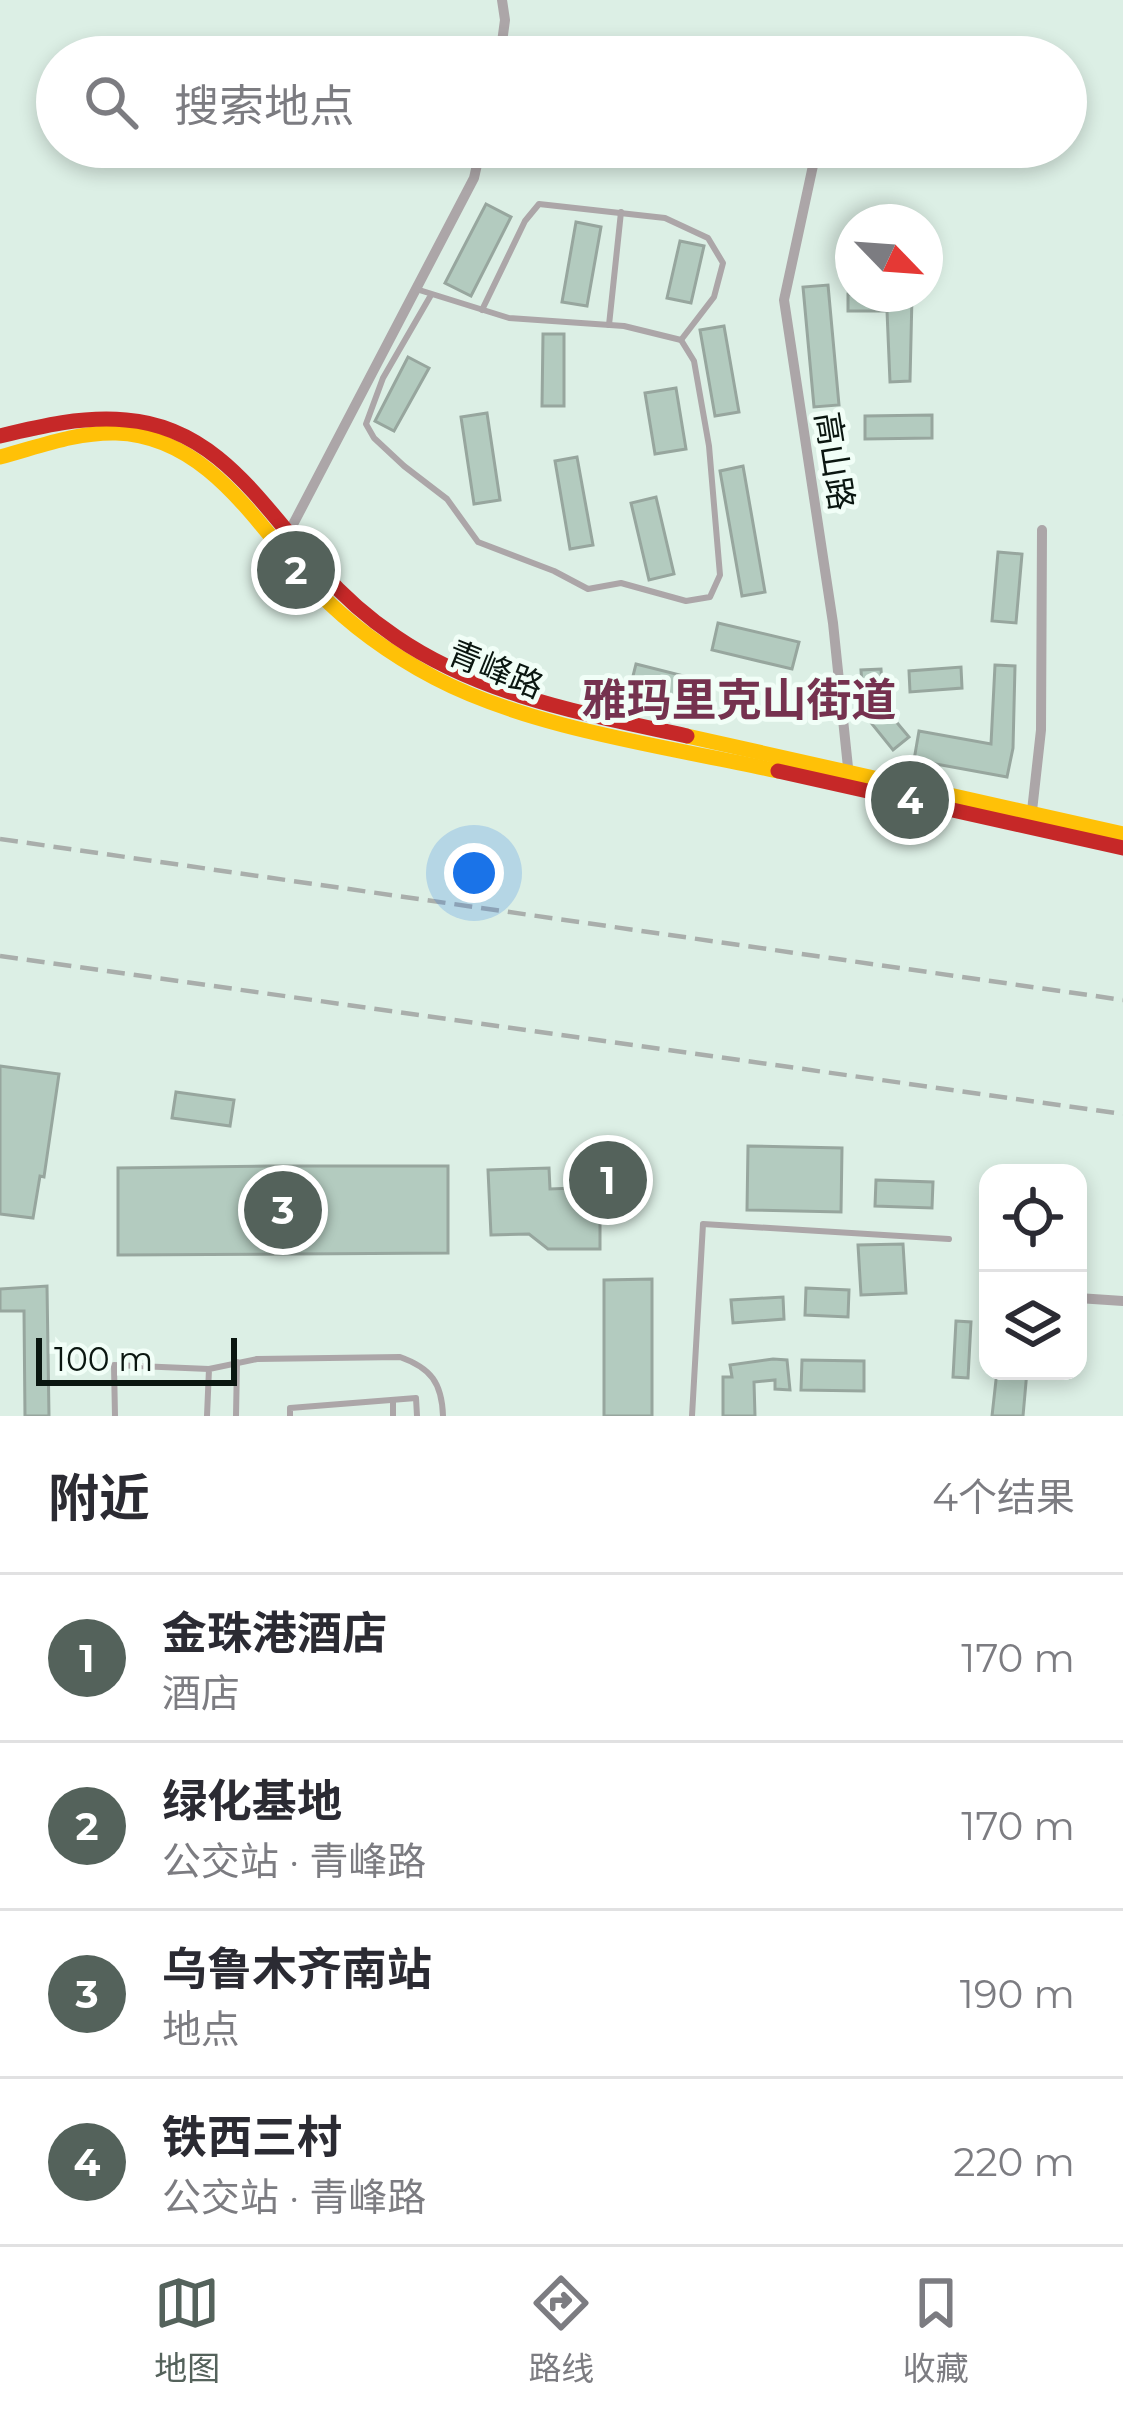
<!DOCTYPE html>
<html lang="zh">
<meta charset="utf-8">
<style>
:root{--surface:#fff;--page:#f2f2f3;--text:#2b2b33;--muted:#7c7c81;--line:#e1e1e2;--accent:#54625b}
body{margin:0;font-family:Montserrat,"Noto Sans SC",sans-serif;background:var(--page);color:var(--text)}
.controls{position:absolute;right:36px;bottom:36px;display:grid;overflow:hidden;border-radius:24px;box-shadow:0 6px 18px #0003}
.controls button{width:108px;height:108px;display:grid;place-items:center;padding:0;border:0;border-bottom:3px solid var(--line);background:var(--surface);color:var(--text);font:60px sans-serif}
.compass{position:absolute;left:835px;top:204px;width:108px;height:108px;border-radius:50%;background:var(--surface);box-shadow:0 6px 18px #0003;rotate:115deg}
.scale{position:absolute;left:36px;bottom:30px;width:201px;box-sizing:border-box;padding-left:12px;border:6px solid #0a1610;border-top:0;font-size:33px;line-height:42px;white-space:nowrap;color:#0a1610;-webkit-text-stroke:9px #f1fef7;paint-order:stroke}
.you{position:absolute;left:474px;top:873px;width:42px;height:42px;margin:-30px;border:9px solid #fff;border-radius:50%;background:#1a73e8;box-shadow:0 0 0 18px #1a73e833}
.badge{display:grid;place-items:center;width:78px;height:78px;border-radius:50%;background:var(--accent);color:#fff;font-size:39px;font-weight:700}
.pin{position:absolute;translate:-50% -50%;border:6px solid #fff;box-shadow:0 3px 12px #0006}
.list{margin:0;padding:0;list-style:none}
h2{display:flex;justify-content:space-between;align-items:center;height:156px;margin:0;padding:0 48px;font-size:51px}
h2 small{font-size:39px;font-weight:400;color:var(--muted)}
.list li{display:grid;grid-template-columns:78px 1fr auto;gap:36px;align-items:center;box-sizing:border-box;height:168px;padding:0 48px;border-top:3px solid var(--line)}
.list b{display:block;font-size:45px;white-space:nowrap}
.list p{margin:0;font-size:39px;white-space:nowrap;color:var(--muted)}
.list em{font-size:39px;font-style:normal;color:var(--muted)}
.icon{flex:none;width:66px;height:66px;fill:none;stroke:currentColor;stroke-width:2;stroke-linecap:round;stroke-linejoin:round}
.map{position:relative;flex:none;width:1123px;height:1416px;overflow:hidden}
.search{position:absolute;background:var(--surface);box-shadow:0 6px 18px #0003;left:36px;right:36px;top:36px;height:132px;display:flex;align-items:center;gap:30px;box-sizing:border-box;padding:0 42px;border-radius:66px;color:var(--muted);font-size:45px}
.sheet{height:828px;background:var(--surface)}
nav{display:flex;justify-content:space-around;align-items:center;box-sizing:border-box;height:168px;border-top:3px solid var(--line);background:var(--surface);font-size:33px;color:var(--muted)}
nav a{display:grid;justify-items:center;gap:6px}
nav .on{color:var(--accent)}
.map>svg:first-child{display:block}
.building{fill:#b3cbbf;stroke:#97a69e;stroke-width:3}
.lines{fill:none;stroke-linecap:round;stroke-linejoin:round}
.lane{stroke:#aca6a8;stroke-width:6}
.street{stroke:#aca6a8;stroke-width:10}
.slow{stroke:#ffc107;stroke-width:15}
.jam{stroke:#c62828;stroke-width:15}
.rail{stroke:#a9aeab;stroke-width:4.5;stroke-dasharray:18 9;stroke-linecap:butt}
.labels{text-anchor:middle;stroke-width:10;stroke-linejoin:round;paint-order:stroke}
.street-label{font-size:33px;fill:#0a1610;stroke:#f1fef7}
.district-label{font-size:45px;font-weight:bold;fill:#75324f;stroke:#f1fef7}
</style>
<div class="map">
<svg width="1123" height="1416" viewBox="0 0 1123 1416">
<rect width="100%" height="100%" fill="#dcefe5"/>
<g class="building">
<path d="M486,204l25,13 -40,79 -26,-13z"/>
<path d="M576,222l25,5 -14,79 -25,-4z"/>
<path d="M680,241l24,5 -13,57 -24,-5z"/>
<path d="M828,285l11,120 -25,2 -11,-120z"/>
<path d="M848,294l64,2 -2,85 -20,1 -3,-71h-39z"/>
<path d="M724,326l15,86 -24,4 -15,-86z"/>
<path d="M543,334h21v72h-22z"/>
<path d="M408,357l21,11 -35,63 -19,-10z"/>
<path d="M676,388l10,61 -31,5 -10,-61z"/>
<path d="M487,413l13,87 -26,4 -13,-87z"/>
<path d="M932,415v23l-67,1v-23z"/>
<path d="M577,457l16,88 -23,4 -15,-88z"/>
<path d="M743,466l22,126 -23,4 -22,-125z"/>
<path d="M656,497l18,77 -25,6 -18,-77z"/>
<path d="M998,552l24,2 -6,69 -24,-2z"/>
<path d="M718,623l81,19 -7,27 -80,-19z"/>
<path d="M636,664l52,13 -6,24 -52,-13z"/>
<path d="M995,665l20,1 -2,82 -6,29 -93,-17 5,-29 72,13z"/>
<path d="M961,667l1,21 -52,4 -1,-21z"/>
<path d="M881,669l2,31 -20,1 -2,-31z"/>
<path d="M883,706l26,31 -16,13 -25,-31z"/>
<path d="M0,1066l59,8 -15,103 -4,-1 -7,42 -33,-4z"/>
<path d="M176,1092l58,8 -4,26 -58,-8z"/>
<path d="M748,1146l94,2 -1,64 -94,-2z"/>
<path d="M269,1166h179v87l-330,2v-87z"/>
<path d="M549,1168l1,21 50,-2v62h-52l-19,-15 -38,1 -3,-65z"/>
<path d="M876,1180l57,2 -1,26 -57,-2z"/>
<path d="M903,1244l3,49 -45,2 -3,-50z"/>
<path d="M652,1279v137h-48v-136z"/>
<path d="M47,1286l2,130h-24l-1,-105h-24v-22z"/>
<path d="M806,1288l43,2 -1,27 -43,-2z"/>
<path d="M783,1297l1,22 -51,4 -2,-23z"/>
<path d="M956,1321l15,1 -3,56 -15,-1z"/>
<path d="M773,1359l14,1 3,30 -15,-1v-9l-21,2 1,34h-32v-39h9l-2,-12z"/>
<path d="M802,1360l62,1v30l-63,-1z"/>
<path d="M997,1371h30l-4,45h-31z"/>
</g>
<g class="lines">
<g class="lane">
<path d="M416,289l93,29 115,8 57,14 13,21 15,85 11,129 -10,22 -24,4 -65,-18 -33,6 -34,-18 -76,-29 -31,-43 -43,-33 -30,-28 -8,-14 17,-46 48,-83"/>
<path d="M482,310l43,-89 14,-17 126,14 43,20 15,25 -9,34 -33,43"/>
<path d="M609,325l12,-113"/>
<path d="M115,1416l-1,-51 95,4"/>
<path d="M207,1416l2,-47 48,-10 143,-2c31,11 42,26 43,59"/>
<path d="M236,1416l1,-54"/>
<path d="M290,1416v-8l126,-10 1,18"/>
<path d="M393,1416v-16"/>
<path d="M692,1416l11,-192 246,15"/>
</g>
<g class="street">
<path d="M500,57l5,-37 -3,-20"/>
<path d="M851,57l1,-1"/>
<path d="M817,147l-33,153 49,323 16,154"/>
<path d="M288,534l186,-356 7,-31"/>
<path d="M1031,820l10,-90 1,-200"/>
<path d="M1078,1298l45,3"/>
</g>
<g class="slow">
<path d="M0,457c38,-10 76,-25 116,-24 95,3 144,98 202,159 34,35 74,63 117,86 97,51 235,69 343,93"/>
<path d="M687,736l436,98"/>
</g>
<g class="jam">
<path d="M0,436c41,-10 83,-20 126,-16 93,7 138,89 195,151 22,25 47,47 75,66 86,59 191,77 291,99"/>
<path d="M778,771l345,77"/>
</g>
<g class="rail">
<path d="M0,839l1123,161"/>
<path d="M0,956l1123,158"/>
</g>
</g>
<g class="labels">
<g class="street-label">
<text transform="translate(835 461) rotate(81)" y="12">高山路</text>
<text transform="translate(496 669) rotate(22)" y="12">青峰路</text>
</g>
<g class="district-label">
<text x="739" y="716">雅玛里克山街道</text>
</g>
</g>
</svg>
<div class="controls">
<button><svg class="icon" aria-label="locate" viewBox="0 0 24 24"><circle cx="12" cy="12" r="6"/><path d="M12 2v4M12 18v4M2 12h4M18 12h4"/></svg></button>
<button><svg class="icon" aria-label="layers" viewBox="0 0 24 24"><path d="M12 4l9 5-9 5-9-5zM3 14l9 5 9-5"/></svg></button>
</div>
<svg class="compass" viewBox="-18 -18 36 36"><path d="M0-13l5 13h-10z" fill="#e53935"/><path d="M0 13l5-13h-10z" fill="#7c7c81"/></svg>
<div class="scale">100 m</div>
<div class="you"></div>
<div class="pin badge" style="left:608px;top:1180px">1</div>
<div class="pin badge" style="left:296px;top:570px">2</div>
<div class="pin badge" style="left:283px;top:1210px">3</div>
<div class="pin badge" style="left:910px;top:800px">4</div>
<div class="search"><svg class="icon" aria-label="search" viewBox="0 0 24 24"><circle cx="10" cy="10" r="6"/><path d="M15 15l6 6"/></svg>搜索地点</div>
</div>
<section class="sheet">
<h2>附近<small>4个结果</small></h2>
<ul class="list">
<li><span class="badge">1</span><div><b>金珠港酒店</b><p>酒店</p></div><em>170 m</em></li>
<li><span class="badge">2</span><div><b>绿化基地</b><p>公交站 · 青峰路</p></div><em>170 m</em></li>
<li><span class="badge">3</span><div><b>乌鲁木齐南站</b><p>地点</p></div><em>190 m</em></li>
<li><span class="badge">4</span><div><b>铁西三村</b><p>公交站 · 青峰路</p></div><em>220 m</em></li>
</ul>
</section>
<nav>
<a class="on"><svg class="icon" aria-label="map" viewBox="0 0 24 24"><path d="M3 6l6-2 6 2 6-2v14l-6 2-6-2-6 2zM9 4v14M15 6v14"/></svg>地图</a>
<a><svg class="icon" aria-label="directions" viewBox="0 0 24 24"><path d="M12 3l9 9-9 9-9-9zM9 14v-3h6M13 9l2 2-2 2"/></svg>路线</a>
<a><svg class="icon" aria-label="saved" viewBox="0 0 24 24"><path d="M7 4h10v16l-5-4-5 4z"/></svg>收藏</a>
</nav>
